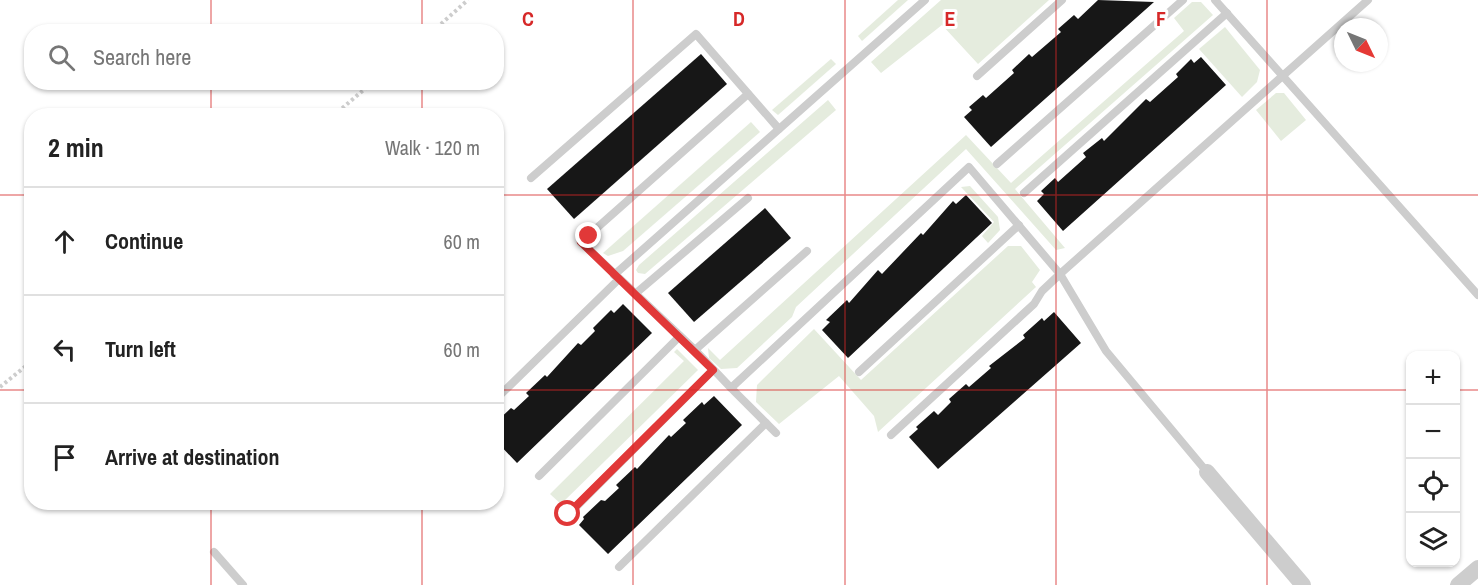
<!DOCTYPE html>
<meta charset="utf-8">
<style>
:root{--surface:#fff;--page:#f2f2f2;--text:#222;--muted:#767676;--line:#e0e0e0}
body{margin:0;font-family:"Archivo Narrow",sans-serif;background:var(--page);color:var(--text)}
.controls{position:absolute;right:18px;bottom:18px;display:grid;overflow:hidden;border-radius:12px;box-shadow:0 2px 4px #0004}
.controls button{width:54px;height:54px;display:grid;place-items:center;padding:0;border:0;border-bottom:2px solid var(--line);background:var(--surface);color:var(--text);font:30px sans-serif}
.compass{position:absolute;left:1334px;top:18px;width:54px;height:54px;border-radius:50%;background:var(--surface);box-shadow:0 2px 4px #0004;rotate:133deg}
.stop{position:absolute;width:18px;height:18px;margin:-14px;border:4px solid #e13838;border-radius:50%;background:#fff}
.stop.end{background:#e13838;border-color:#fff;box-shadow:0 2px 6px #0008}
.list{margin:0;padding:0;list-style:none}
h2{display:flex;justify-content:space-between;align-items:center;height:78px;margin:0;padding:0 24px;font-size:26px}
h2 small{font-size:20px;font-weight:400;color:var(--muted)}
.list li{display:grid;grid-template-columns:39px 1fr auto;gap:18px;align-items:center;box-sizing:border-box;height:108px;padding:0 24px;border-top:2px solid var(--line)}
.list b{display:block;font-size:22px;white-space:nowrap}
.list em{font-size:20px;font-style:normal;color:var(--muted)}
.icon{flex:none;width:33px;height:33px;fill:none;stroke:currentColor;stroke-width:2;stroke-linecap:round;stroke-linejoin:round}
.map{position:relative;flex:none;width:1478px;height:585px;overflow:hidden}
.search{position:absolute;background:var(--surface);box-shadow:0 2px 4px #0004;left:24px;top:24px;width:480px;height:66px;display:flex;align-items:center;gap:15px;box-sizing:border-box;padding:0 21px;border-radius:24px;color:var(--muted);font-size:22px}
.panel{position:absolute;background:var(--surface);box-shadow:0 2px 4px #0004;left:24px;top:108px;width:480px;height:402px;border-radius:24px}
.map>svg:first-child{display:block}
.green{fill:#e5ecde}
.building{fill:#171717}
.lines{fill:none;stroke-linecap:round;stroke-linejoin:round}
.path{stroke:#cdcdcd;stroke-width:4;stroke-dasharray:3 3;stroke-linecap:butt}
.lane{stroke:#cdcdcd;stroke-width:8}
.street{stroke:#cdcdcd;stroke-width:16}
.route{stroke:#e13838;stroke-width:8}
.grid{fill:none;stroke:#d62828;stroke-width:1.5;stroke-opacity:0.55}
.grid-label{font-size:20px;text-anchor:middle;font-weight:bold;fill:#d62828;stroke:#fff;stroke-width:6;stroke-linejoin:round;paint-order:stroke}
</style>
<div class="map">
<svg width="1478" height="585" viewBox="0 0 1478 585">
<rect width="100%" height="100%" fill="#fff"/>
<g class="green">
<path d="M898,0h10l-46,41 -4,-5z"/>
<path d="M941,0h108l-71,64 -36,-39 -61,48 -10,-11z"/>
<path d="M1192,2h9l12,13 -198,174 50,59 -9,2 -90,-101 -170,158 -4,10 -55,51 -16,1 -12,-11 -1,-10 12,12 246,-225 45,48 173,-152 -10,-13z"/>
<path d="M1225,27l35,43 -3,12 -15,15 -43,-48z"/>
<path d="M831,59l5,5 -58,51 -6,-5z"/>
<path d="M1276,93h8l22,27 -25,21 -25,-31z"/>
<path d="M828,100l8,10 -191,164 -7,-1 -2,-3 3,-5z"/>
<path d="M751,122l9,10 -137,119 -15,5 -5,-3z"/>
<path d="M970,186l28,31 2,13 -12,13 -6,-7 12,-14 -33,-35z"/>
<path d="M1008,246h13l19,24 -8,12 4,5 -158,145 -4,-16 -35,-40 -60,48 -23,-22 1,-17 57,-56 47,51z"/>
<path d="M677,349l21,21 -137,134 -11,-10 134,-133 -10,-9z"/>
</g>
<g class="building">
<path d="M1098,0l56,2 -163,145 -27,-30 8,-7 -3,-3 14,-12 3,3 28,-25 -2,-3 17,-16 3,3 29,-25 -3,-3 16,-14 4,4z"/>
<path d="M701,54l26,30 -153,135 -27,-30z"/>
<path d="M1201,57l25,28 -163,146 -26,-30 7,-7 -3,-3 14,-13 3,4 28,-25 -3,-4 19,-15 2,3 42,-42 4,3 28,-25 -2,-3 15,-15 3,4z"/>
<path d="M966,195l26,28 -144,135 -26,-28 8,-8 -4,-2 21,-20 2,3 29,-33 4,4 39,-41 2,2 30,-34 3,3z"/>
<path d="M765,208l26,30 -97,84 -26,-29z"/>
<path d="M623,304l29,29 -135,130 -21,-22v-19l15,-14 3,2 15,-14 -3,-3 19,-18 2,2 31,-34 3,2 14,-14 -2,-3 18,-18 3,3z"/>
<path d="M1054,312l27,31 -143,126 -29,-32 9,-8 -2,-2 18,-16 4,4 13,-13 -2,-3 17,-15 3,3 22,-19 -2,-2 36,-28 -2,-3 19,-17 2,3z"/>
<path d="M714,396l28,29 -134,129 -29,-29 5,-6 -1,-2 18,-17 4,1 14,-13 -3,-3 19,-18 2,2 32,-34 2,2 15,-14 -3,-3 19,-18 2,3z"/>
</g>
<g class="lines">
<g class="path">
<path d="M432,32l36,-32"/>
<path d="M333,116l40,-34"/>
<path d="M0,387l32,-26"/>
</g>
<g class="lane">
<path d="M1215,0l263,295"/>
<path d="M977,76l85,-76"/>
<path d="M748,94l-167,148 114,108 36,38 238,-221 91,107 308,-274"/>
<path d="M997,164l186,-164"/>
<path d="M531,178l165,-144 83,95"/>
<path d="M1024,193l203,-180"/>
<path d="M614,275l311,-275"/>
<path d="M635,294l113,-96"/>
<path d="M695,350l112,-99"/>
<path d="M859,372l160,-147"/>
<path d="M731,388l45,45"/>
<path d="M496,399l123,-120"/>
<path d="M891,435l143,-131 8,-13 18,-17 46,77 101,121"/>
<path d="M539,476l141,-140"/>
<path d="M568,515l145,-145"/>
<path d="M214,552l29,33"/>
<path d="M619,567l147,-144"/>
</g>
<g class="street">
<path d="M1207,472l96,113"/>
<path d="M1458,585l20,-17"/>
</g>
</g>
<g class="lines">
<path class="route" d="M568,514l145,-144 -132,-128 8,-6"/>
</g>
<path class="grid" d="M211,0v32M422,0v32M633,0v585M845,0v585M1056,0v585M1267,0v585M211,82v34M422,82v34M0,195h32M496,195h982M0,390h32M496,390h914M1456,390h22M211,502v83M422,502v83"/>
<g class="grid-label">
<text x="528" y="26">C</text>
<text x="739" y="26">D</text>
<text x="950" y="26">E</text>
<text x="1161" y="26">F</text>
</g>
</svg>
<div class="controls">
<button>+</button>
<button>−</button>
<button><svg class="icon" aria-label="locate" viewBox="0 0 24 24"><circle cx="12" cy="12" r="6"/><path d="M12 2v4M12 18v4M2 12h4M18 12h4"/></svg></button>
<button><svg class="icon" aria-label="layers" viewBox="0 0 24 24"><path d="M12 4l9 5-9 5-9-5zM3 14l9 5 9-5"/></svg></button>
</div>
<svg class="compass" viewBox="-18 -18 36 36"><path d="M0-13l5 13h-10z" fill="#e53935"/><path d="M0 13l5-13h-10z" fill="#767676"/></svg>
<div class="stop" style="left:568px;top:514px"></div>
<div class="stop end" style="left:589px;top:236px"></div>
<div class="search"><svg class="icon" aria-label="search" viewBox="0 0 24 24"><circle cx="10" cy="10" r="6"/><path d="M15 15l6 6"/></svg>Search here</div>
<section class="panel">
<h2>2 min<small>Walk · 120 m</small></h2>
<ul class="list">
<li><svg class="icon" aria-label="ahead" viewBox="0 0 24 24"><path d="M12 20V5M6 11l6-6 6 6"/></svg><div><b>Continue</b></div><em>60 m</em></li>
<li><svg class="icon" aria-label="left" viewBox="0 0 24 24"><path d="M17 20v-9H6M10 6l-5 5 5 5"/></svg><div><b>Turn left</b></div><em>60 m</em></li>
<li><svg class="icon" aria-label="arrive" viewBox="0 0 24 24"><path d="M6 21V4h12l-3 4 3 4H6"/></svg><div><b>Arrive at destination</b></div></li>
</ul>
</section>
</div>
